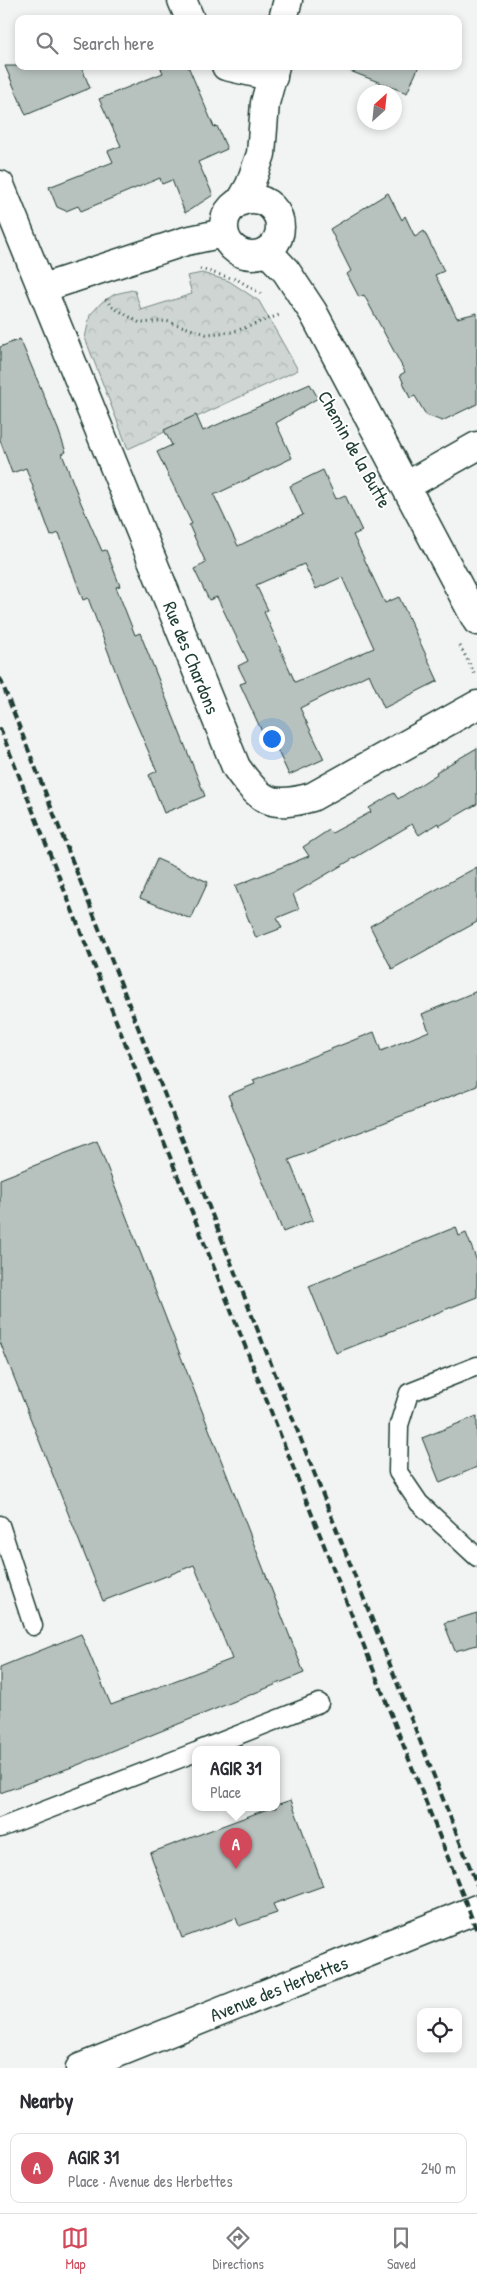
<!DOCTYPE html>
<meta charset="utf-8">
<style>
:root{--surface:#fff;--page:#f2f2f3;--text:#2b2b33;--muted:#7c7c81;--line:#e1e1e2;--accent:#d1495b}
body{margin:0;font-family:"Patrick Hand",sans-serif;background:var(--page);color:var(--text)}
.controls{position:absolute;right:15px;bottom:15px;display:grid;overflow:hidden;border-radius:10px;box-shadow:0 2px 8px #0003}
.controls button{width:45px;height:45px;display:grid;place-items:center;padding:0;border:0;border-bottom:1px solid var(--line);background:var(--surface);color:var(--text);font:25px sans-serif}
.compass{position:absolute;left:357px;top:85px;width:45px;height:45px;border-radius:50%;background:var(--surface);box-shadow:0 2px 8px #0003;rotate:27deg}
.you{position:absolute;left:271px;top:738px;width:18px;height:18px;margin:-12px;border:4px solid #fff;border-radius:50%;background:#1a73e8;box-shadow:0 0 0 8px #1a73e833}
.badge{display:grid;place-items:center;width:32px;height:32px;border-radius:50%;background:var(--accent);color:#fff;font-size:16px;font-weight:700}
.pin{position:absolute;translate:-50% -41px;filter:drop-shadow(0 1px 2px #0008)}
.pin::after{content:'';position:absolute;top:26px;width:18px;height:15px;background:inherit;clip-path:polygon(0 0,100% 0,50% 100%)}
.popup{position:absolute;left:192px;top:1746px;width:88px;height:65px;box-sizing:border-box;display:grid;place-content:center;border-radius:10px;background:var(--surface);filter:drop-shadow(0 1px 4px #0005);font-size:16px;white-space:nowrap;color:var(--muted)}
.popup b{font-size:19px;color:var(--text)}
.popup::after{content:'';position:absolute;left:50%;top:100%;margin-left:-10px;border:10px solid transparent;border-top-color:var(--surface)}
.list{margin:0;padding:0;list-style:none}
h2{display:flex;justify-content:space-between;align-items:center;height:65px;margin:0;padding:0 20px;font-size:21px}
h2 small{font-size:16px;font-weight:400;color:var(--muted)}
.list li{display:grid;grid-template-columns:32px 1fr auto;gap:15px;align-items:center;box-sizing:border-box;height:70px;margin:0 10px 10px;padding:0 10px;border:1px solid var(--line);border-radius:10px}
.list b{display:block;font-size:19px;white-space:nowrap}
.list p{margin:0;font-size:16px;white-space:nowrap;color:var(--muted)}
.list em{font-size:16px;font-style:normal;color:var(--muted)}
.icon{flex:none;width:28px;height:28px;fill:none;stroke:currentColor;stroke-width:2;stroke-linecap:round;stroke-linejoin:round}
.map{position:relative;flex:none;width:477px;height:2068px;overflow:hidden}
.search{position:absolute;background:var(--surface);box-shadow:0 2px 8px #0003;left:15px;right:15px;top:15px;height:55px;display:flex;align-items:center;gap:12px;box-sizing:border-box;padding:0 18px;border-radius:10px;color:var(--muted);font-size:19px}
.sheet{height:145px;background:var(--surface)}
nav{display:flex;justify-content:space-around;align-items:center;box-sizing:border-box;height:70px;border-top:1px solid var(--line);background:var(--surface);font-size:14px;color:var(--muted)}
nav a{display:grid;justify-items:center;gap:2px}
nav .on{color:var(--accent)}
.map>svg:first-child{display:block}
.forest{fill:url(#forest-crowns);stroke:#768984}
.building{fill:#b7c1bd;stroke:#1f3d34;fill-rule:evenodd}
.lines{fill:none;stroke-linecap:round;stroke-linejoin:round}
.service-casing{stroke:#1f3d34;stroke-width:21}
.minor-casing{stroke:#1f3d34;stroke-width:31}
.tertiary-casing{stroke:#1f3d34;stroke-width:31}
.path{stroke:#1f3d34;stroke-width:3;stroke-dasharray:1 4;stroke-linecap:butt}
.service{stroke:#fff;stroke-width:18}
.minor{stroke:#fff;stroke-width:28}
.tertiary{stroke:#fff;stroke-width:28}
.rail{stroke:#1f3d34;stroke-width:4;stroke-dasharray:8 4;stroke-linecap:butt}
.labels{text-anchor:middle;stroke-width:4;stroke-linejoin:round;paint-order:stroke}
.street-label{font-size:19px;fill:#1f3d34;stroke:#fff}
</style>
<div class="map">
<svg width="477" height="2068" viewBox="0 0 477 2068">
<defs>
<pattern id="forest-crowns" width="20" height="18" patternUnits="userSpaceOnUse" patternTransform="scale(1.25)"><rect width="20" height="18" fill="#ced5d3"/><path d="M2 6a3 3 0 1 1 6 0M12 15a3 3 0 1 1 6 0" fill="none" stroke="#b0b8b6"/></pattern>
</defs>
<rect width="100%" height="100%" fill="#f2f3f3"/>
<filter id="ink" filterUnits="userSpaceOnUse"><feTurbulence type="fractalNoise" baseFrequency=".02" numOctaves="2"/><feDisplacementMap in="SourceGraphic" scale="10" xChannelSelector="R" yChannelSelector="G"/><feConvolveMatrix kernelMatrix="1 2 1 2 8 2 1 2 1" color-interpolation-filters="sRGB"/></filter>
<g filter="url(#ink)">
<path class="forest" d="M202,273l27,8 30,20 39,69 -170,79 -43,-111 5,-23 11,-12 14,-9 17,-4 3,1 6,19 51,-16 -5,-18z"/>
<g class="building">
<path d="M5,66h76l9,22 -64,27z"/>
<path d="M160,66h28l26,61 3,-1 10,23 -29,13 15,33 -28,18 -13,-33 -10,4 -2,-6 -79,33 -3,-5 -12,5 -9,-4 -8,-20 64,-25 -5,-11 13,-5 -22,-47 64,-26z"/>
<path d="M342,66h77l-12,27 -65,-25z"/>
<path d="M388,193l14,27 3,-4 10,21 9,-6 20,40 -9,4 22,43 20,-5v91l-35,17 -16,-6 -11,-19 -5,2 -10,-23 5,-3 -41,-77 -5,2 -12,-23 4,-3 -21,-42z"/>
<path d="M20,339l38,90 8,23 -4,2 19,49 21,48 4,-1 14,36 -4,1 19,48 5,-2 65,163 -41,17 -15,-38 8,-4 -30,-69 -39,-104 -5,2 -24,-67 -8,3 -25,-68 -14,5 -12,-33v-93z"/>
<path d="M310,384l8,14 -42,25 16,35 -78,37 24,51 65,-31 -13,-29 33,-16 13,29 9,-4 17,36 -9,4 32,68 14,-6 39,84 -54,27 -15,-34 -69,34 24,51 -35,16 -13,-28 -6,2 -30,-65 6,-2 -8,-16 10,-5 -31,-64 -8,3 -15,-31 12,-6 -17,-38 3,-1 -35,-72 15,-7 -8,-15 32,-15 7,16zM304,564l12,25 26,-12 32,71 -79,34 -31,-70 4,-2 -12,-25z"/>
<path d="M477,748v56l-38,22 -1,-3 -19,12 -7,-11 -119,70 6,15 -22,9 5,10 -26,10 -21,-52 74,-30 -6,-9 26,-17 3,3 39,-21 -2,-4 25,-15 4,6 39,-25 -1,-2z"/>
<path d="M157,859l51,23 -17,37 -51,-21z"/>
<path d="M477,867v55l-85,47 -22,-43z"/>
<path d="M477,991v95l-188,74 24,60 -30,12 -55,-137 27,-11 -2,-4 121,-48 7,19 48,-20 -7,-17z"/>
<path d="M97,1141l207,532 -229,93 -75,27v-126l81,-33 30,71 121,-46 -38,-94 -91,36 -103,-259v-163z"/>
<path d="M456,1227l3,9 7,-3 11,28v36l-141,56 -27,-67z"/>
<path d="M477,1416v51l-37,16 -18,-45z"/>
<path d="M477,1613v32l-22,6 -11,-28z"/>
<path d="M291,1800l32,86 -50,18 4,9 -38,13 -3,-8 -54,20 -32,-85 120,-45h6v-3z"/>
</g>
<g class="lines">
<defs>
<g id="service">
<path d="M477,1366l-68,27 -10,32 -1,47 21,31 58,54"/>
<path d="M0,1525l33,101"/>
<path d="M200,1750l119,-47"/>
<path d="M0,1828l196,-76"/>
</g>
<g id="minor">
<path d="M182,0l8,19"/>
<path d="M226,66l47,11"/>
<path id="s1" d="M0,185l236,582c24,34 34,42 76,30l165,-92"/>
<path d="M43,288l143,-47 38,-8"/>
<path d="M406,486l71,-40"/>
</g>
<g id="tertiary">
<path d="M283,19l5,-19"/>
<circle cx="252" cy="227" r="28"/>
<path d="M241,201l9,-16 11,-31 4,-51 10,-37"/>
<path d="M267,251l19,20 27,41 164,309"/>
<path id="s2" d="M80,2068l397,-159"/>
</g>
</defs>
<use href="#service" class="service-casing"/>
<use href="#minor" class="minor-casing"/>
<use href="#tertiary" class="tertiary-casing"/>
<g class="path">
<path d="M200,269l38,11 25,15"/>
<path d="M106,299l5,7 29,17 26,-2 40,13 27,-2 46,-17"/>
<path d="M460,646l16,30"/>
</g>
<use href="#service" class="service"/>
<use href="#minor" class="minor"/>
<use href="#tertiary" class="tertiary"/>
<g class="rail">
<path d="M0,678l477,1207"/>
<path d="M0,728l477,1203"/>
</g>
</g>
</g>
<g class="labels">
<g class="street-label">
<text transform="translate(355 449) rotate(61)" y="7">Chemin de la Butte</text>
<text dy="7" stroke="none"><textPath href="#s1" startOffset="510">Rue des Chardons</textPath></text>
<text dy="7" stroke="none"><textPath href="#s2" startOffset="214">Avenue des Herbettes</textPath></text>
</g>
</g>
</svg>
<div class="controls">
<button><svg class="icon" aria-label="locate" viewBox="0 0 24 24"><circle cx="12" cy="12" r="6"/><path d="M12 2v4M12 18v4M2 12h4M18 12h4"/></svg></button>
</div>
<svg class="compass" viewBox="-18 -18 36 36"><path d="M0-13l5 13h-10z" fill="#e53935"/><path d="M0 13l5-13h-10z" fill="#7c7c81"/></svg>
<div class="you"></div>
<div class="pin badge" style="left:236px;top:1869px">A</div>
<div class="popup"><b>AGIR 31</b>Place</div>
<div class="search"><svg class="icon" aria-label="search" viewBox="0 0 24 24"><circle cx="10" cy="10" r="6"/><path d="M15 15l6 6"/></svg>Search here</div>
</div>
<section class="sheet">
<h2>Nearby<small></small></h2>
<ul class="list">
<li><span class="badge">A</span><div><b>AGIR 31</b><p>Place · Avenue des Herbettes</p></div><em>240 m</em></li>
</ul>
</section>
<nav>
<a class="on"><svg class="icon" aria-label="map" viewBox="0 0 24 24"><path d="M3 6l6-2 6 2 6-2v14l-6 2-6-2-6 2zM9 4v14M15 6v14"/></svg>Map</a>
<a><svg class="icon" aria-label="directions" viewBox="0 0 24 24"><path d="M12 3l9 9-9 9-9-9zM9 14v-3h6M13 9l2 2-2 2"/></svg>Directions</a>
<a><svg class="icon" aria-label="saved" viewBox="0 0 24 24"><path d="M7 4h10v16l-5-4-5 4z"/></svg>Saved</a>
</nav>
